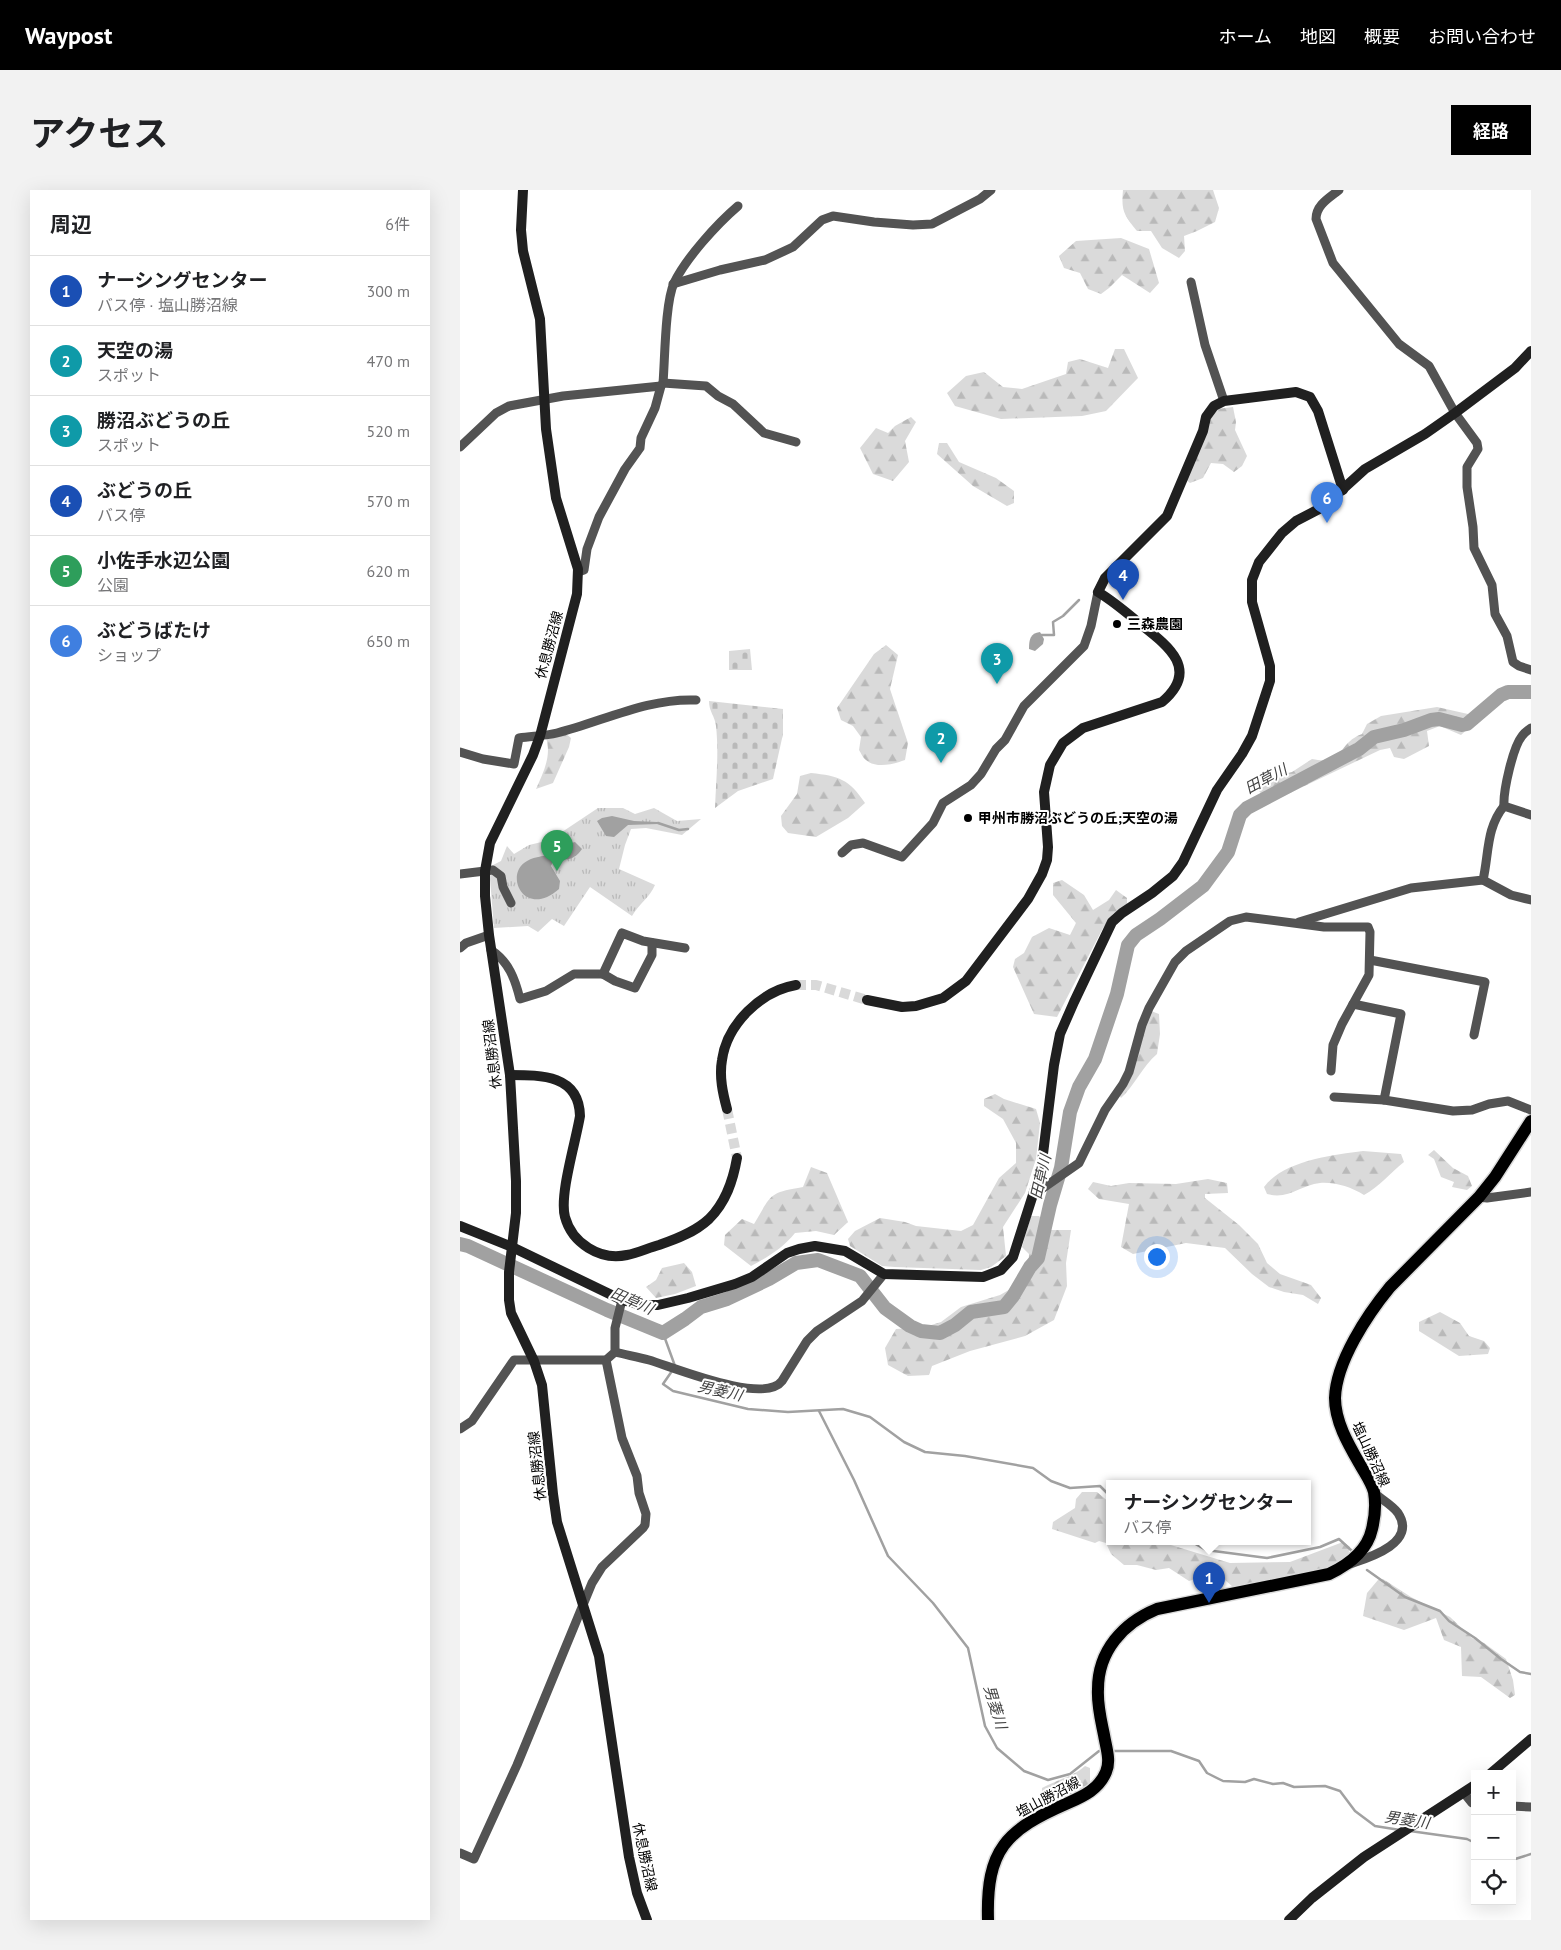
<!DOCTYPE html>
<html lang="ja">
<meta charset="utf-8">
<style>
:root{--surface:#fff;--page:#f2f2f2;--text:#202124;--muted:#757577;--line:#e0e0e0;--accent:#000}
body{margin:0;font-family:"PT Sans","Noto Sans JP",sans-serif;background:var(--page);color:var(--text)}
.controls{position:absolute;right:15px;bottom:15px;display:grid;overflow:hidden;border-radius:0px;box-shadow:0 5px 20px #0002}
.controls button{width:45px;height:45px;display:grid;place-items:center;padding:0;border:0;border-bottom:1px solid var(--line);background:var(--surface);color:var(--text);font:25px sans-serif}
.you{position:absolute;left:696px;top:1066px;width:18px;height:18px;margin:-12px;border:4px solid #fff;border-radius:50%;background:#1a73e8;box-shadow:0 0 0 8px #1a73e833}
.badge{display:grid;place-items:center;width:32px;height:32px;border-radius:50%;background:var(--accent);color:#fff;font-size:16px;font-weight:700}
.pin{position:absolute;translate:-50% -41px;filter:drop-shadow(0 1px 2px #0008)}
.pin::after{content:'';position:absolute;top:26px;width:18px;height:15px;background:inherit;clip-path:polygon(0 0,100% 0,50% 100%)}
.popup{position:absolute;left:646px;top:1290px;width:205px;height:65px;box-sizing:border-box;display:grid;place-content:center;border-radius:0px;background:var(--surface);filter:drop-shadow(0 1px 4px #0005);font-size:16px;white-space:nowrap;color:var(--muted)}
.popup b{font-size:19px;color:var(--text)}
.popup::after{content:'';position:absolute;left:50%;top:100%;margin-left:-10px;border:10px solid transparent;border-top-color:var(--surface)}
.list{margin:0;padding:0;list-style:none}
h2{display:flex;justify-content:space-between;align-items:center;height:65px;margin:0;padding:0 20px;font-size:21px}
h2 small{font-size:16px;font-weight:400;color:var(--muted)}
.list li{display:grid;grid-template-columns:32px 1fr auto;gap:15px;align-items:center;box-sizing:border-box;height:70px;padding:0 20px;border-top:1px solid var(--line)}
.list b{display:block;font-size:19px;white-space:nowrap}
.list p{margin:0;font-size:16px;white-space:nowrap;color:var(--muted)}
.list em{font-size:16px;font-style:normal;color:var(--muted)}
.icon{flex:none;width:28px;height:28px;fill:none;stroke:currentColor;stroke-width:2;stroke-linecap:round;stroke-linejoin:round}
.map{position:relative;flex:none;width:1071px;height:1730px;overflow:hidden;border-radius:0px}
header{display:flex;align-items:center;gap:30px;box-sizing:border-box;height:70px;padding:0 25px;background:var(--accent);color:#fff}
header strong{font-size:24px}
nav{display:flex;gap:28px;margin-inline-start:auto;font-size:18px}
.intro{display:flex;align-items:center;justify-content:space-between;box-sizing:border-box;height:120px;padding:0 30px}
h1{margin:0;font-size:35px}
.button{padding:12px 22px;border-radius:0px;background:var(--accent);color:#fff;font-size:18px;font-weight:700}
main{display:flex;gap:30px;padding:0 30px}
aside{flex:1;background:var(--surface);border-radius:0px;box-shadow:0 5px 20px #0002}
.map>svg:first-child{display:block}
.forest{fill:url(#forest-firs)}
.cemetery{fill:url(#cemetery-stones)}
.park{fill:url(#park-tufts)}
.water{fill:#a1a1a1}
.lines{fill:none;stroke-linecap:round;stroke-linejoin:round}
.stream{stroke:#a1a1a1;stroke-width:2.5}
.river{stroke:#a1a1a1;stroke-width:14}
.secondary-tunnel{stroke:#d9d9d9;stroke-width:10;stroke-dasharray:10 5;stroke-linecap:butt}
.primary-casing{stroke:#dbdbdb;stroke-width:15}
.street{stroke:#535353;stroke-width:9}
.secondary{stroke:#202020;stroke-width:10}
.primary{stroke:#000;stroke-width:12}
.poi-dot{fill:#000;stroke:#fff;stroke-width:2}
.labels{text-anchor:middle;stroke-width:4;stroke-linejoin:round;paint-order:stroke}
.poi-label{font-size:14px;font-weight:bold;fill:#000;stroke:#fff;text-anchor:start}
.street-label{font-size:14px;fill:#000;stroke:#fff}
.water-label{font-size:15px;font-style:italic;fill:#424242;stroke:#fff}
</style>
<header>
<strong>Waypost</strong>
<nav><a>ホーム</a><a>地図</a><a>概要</a><a>お問い合わせ</a></nav>
</header>
<div class="intro"><h1>アクセス</h1><a class="button">経路</a></div>
<main>
<aside>
<h2>周辺<small>6件</small></h2>
<ul class="list">
<li><span class="badge" style="background:#1a4fb4">1</span><div><b>ナーシングセンター</b><p>バス停 · 塩山勝沼線</p></div><em>300 m</em></li>
<li><span class="badge" style="background:#0f9aa8">2</span><div><b>天空の湯</b><p>スポット</p></div><em>470 m</em></li>
<li><span class="badge" style="background:#0f9aa8">3</span><div><b>勝沼ぶどうの丘</b><p>スポット</p></div><em>520 m</em></li>
<li><span class="badge" style="background:#1a4fb4">4</span><div><b>ぶどうの丘</b><p>バス停</p></div><em>570 m</em></li>
<li><span class="badge" style="background:#2e9e5b">5</span><div><b>小佐手水辺公園</b><p>公園</p></div><em>620 m</em></li>
<li><span class="badge" style="background:#3f7fe0">6</span><div><b>ぶどうばたけ</b><p>ショップ</p></div><em>650 m</em></li>
</ul>
</aside>
<div class="map">
<svg width="1071" height="1730" viewBox="0 0 1071 1730">
<defs>
<pattern id="forest-firs" width="22" height="20" patternUnits="userSpaceOnUse" patternTransform="scale(1.25)"><rect width="22" height="20" fill="#dadada"/><path d="M5 1l3.5 6h-7zM16 11l3.5 6h-7z" fill="#b9b9b9"/></pattern>
<pattern id="cemetery-stones" width="16" height="16" patternUnits="userSpaceOnUse" patternTransform="scale(1.25)"><rect width="16" height="16" fill="#dadada"/><path d="M2 7V4a2 2 0 0 1 4 0v3zM10 15v-3a2 2 0 0 1 4 0v3z" fill="#b9b9b9"/></pattern>
<pattern id="park-tufts" width="24" height="20" patternUnits="userSpaceOnUse" patternTransform="scale(1.25)"><rect width="24" height="20" fill="#dadada"/><path d="M3 7l-1-3M5 7V3M7 7l1-3M15 17l-1-3M17 17v-4M19 17l1-3" fill="none" stroke="#b9b9b9"/></pattern>
</defs>
<rect width="100%" height="100%" fill="#fff"/>
<g class="forest">
<path d="M663,0h90l6,18 -4,14 -18,9 -13,5 1,15 -6,7 -17,-10 -11,-17h-14c-13,-16 -16,-20 -14,-41z"/>
<path d="M661,48l28,11 10,34 -9,10 -28,-18 -13,13 -8,6 -13,-5 -8,-16 -16,-5 -5,-12 17,-15z"/>
<path d="M655,159h9l14,29 -32,33 -24,5 -81,3 -46,-13 -8,-13 19,-17 18,-4 19,15 19,2 44,-15 2,-12 12,-3 28,9z"/>
<path d="M773,217l3,15 -1,8 12,26 -5,10 -8,6 -11,-8 -12,-1 -8,15 -13,5 -4,-3 24,-61 7,-10z"/>
<path d="M451,227l5,5 -11,19 4,21 -16,19 -20,-7 -13,-26 16,-20 12,5 7,-7z"/>
<path d="M479,253h8l12,19 37,16 18,13v12l-7,3 -34,-20 -36,-32z"/>
<path d="M426,455l12,10 -8,34 18,54 -3,17c-11,4 -29,9 -39,0 -3,-2 -5,-7 -7,-10l2,-13 -8,-11 -12,-6 -4,-12 37,-54z"/>
<path d="M977,517l31,7 4,11 -11,10 -21,-9 -13,5 2,15 -25,13 -10,-2 -4,-9 -10,2 -111,53 -10,-12 10,-13 23,-6 20,-13c33,7 25,-16 50,-25l5,-10 14,-8z"/>
<path d="M105,543l6,5 -2,9 -16,36 -17,6c7,-16 16,-33 10,-51z"/>
<path d="M351,583c28,3 38,6 54,30l-17,15 -32,19 -28,-4 -6,-7 -1,-10 16,-22 3,-18z"/>
<path d="M602,690l22,15 9,15 16,-10 7,-10 11,8v6l-14,10 -10,14 -46,89 -23,-3 -21,-47 2,-8 9,-6 8,-16 17,-9 21,7 6,-12 -23,-28v-12z"/>
<path d="M691,821l8,3 1,20 -3,20c-15,13 -22,31 -36,44l-2,-3z"/>
<path d="M535,904l9,5 32,10 4,14 -4,36 -11,34 -22,34 3,29 -15,11 -10,3 -86,-3 -13,-1 -32,-20 -2,-7 7,-8 25,-13 25,4 11,4 45,5 12,-6 26,-47 17,-15v-20l-13,-24 -19,-13v-7z"/>
<path d="M974,960l19,18 15,8 4,10 -5,4 -15,-3 2,-5 -13,-5 -7,-18 -6,-4z"/>
<path d="M903,961l38,3 3,8c-14,11 -25,25 -40,33 -13,-8 -29,-13 -44,-12 -20,2 -31,17 -53,11l-3,-7c19,-26 68,-32 99,-36z"/>
<path d="M351,977l16,6 21,49 -14,13 -18,-4 -21,2c-12,15 -27,24 -44,33l-27,-21 1,-10 17,-16 12,5c18,-30 14,-31 49,-37z"/>
<path d="M748,989l19,4 1,10 -23,1v4l34,27 19,19 9,19 13,11 31,11 10,13 -3,6 -15,-9 -19,-3 -15,-5 -17,-13 -27,-26 -39,-5 -53,11 -12,-7 8,-43 -30,-5 -11,-10 5,-7 18,4 18,-3 47,1z"/>
<path d="M571,1026h8l11,14h21l-5,33 1,23 -13,34 -29,16 -55,15 -38,15 -3,9 -21,1 -20,-11 -3,-17 11,-19 29,-2 16,-5 20,-15 39,-12 28,-16 1,-25 -7,-7z"/>
<path d="M224,1073l8,9 4,14 -21,8 -19,4 -10,-11 10,-7 6,-12z"/>
<path d="M980,1122l20,11 9,13 15,5 6,7 -2,6 -29,2 -40,-25v-9z"/>
<path d="M622,1302h15l13,11v39h51l69,21 60,-1 53,-20 7,5 -2,9 -18,11 -97,20 -17,-15 -27,9 -20,-13 -13,2 -19,-5h-13l-13,-11 -5,-11 -7,-2 -4,2 -43,-14 1,-7 22,-14 1,-9z"/>
<path d="M923,1389l28,18 39,20 22,21 12,5 22,16 7,21 2,15 -5,3 -29,-21 -19,-1 -1,-29 -17,-7 -8,-22 -32,12 -41,-14 4,-23 11,-13z"/>
<path d="M625,1576l5,2v17l-31,16 -2,-7 -15,-2v-4c14,-8 31,-11 43,-22z"/>
</g>
<g class="cemetery">
<path d="M290,459l2,21h-23v-19z"/>
<path d="M249,511l74,8v25l-10,45 -35,12 -23,17c1,-27 4,-55 1,-82 -1,-10 -7,-14 -7,-25z"/>
</g>
<path class="park" d="M138,618h25l12,6 19,-6 23,13 24,-2 -19,16 -36,-7 -15,1 -6,16 -6,24 36,16c-5,12 -16,19 -23,31l-42,-29 -26,39 -12,-7 -14,13 -10,-6 -34,2 -4,-49 1,-13 10,-5 6,-15 7,8 15,-9 21,-5z"/>
<g class="water">
<path d="M580,442l4,7 -1,5 -8,7 -6,-2c0,-9 1,-16 11,-17z"/>
<path d="M152,626l22,5 23,1 1,2 -30,1 -14,12 -8,-1 -9,-15 5,-3z"/>
<path d="M115,652l7,7c-7,10 -14,12 -26,9l-3,-4 8,-8z"/>
<path d="M91,665l3,4 -3,7 9,15 -1,8c-33,29 -54,-11 -35,-26 8,-6 18,-7 27,-8z"/>
</g>
<g class="lines">
<g class="stream">
<path d="M581,445h13l-1,-13 10,-6 16,-16"/>
<path d="M198,633l21,7 9,-1"/>
<path d="M203,1143l12,33"/>
<path d="M212,1181l-9,13 10,7 75,18 40,3 55,-3 27,8 34,25 21,10 40,4 68,12 18,13 19,7 30,-2 10,10"/>
<path d="M359,1221l35,69 34,76 45,47 35,45 17,78 12,22 27,23 24,9 22,-6 29,-23h4"/>
<path d="M732,1352l14,8 61,8 53,-11 19,-8 13,12"/>
<path d="M907,1380l38,27 35,14 9,10 26,17 26,21 19,13 11,2"/>
<path d="M651,1561h60l28,10 8,12 16,8 22,1 9,-3 19,5 10,-1 11,4 31,-1 15,5 15,20 20,15 25,4"/>
<path d="M950,1641l57,8 8,4"/>
<path d="M1052,1670l19,-6"/>
</g>
<path class="river" d="M0,1054l8,2 139,64 56,23 22,-14 16,-12 26,-8 42,-20 27,-16 22,-3 42,16 25,32 25,18 11,5 19,2 15,-8 16,-13 33,-5 9,-11 17,-29 8,-9 12,-53 11,-37 9,-56 9,-25 16,-28 22,-65 11,-49 8,-10 24,-16 43,-33 25,-34 12,-37 7,-7 112,-59 15,-12 30,-7 27,-10 8,-1 23,6 5,-1 34,-29 7,-3h23"/>
<g class="secondary-tunnel">
<path d="M336,795h20l51,15"/>
<path d="M267,919l10,49"/>
</g>
<defs>
<path id="primary" d="M528,1730c-2,-71 18,-90 80,-117 16,-7 31,-14 38,-31 5,-11 0,-25 -2,-37 -3,-15 -7,-30 -6,-46 0,-38 25,-66 59,-80l172,-35c19,-9 38,-22 43,-45 3,-12 4,-25 2,-37 -2,-8 -8,-17 -12,-24 -12,-21 -27,-45 -27,-70 1,-36 32,-83 55,-111l89,-90 16,-20 36,-56"/>
</defs>
<use href="#primary" class="primary-casing"/>
<g class="street">
<path d="M879,0c-10,8 -23,15 -23,29l17,44 66,81 30,22 26,47 22,30 1,6 -11,18v20l6,40 1,21 18,37 3,29 12,22 6,26 6,4 12,4"/>
<path d="M731,92l14,63 19,56"/>
<path d="M213,94l47,-14 45,-10 28,-13 29,-27 11,-4 41,6 39,3 19,-1 48,-25 11,-9"/>
<path d="M203,193c2,-24 2,-80 11,-100 12,-25 43,-59 64,-77"/>
<path d="M0,257l36,-34 13,-7 54,-10 98,-10 2,-3 43,3 12,10 15,8 31,29 32,9"/>
<path d="M118,382l6,-2 3,-21 12,-32 26,-48 15,-21 1,-10 14,-30 6,-22"/>
<path d="M0,562l23,7 31,5 5,-26c13,-2 26,-2 38,-5 47,-12 90,-35 139,-33"/>
<path d="M1044,616c-1,-15 9,-59 18,-70 2,-3 6,-6 9,-8"/>
<path d="M382,663l9,-8 12,-2 39,14 31,-34 10,-20 28,-18 10,-11 15,-25 9,-9 19,-34 60,-60 7,-20 7,-34"/>
<path d="M0,684l33,-4 8,6 2,11 8,16"/>
<path d="M1023,690l28,15 20,5"/>
<path d="M839,732l112,-34 72,-8c6,-26 3,-52 21,-74l27,9"/>
<path d="M0,758l6,-5 23,-8"/>
<path d="M31,760c18,12 24,29 29,49l26,-8 28,-17h29l19,-41 21,8 42,7"/>
<path d="M910,770l115,22 -11,53"/>
<path d="M143,784l12,7 20,7 17,-33v-12"/>
<path d="M893,814l48,10 -17,86"/>
<path d="M874,907l50,3 69,11 19,-1 17,-6 19,-3 23,9"/>
<path d="M573,1005l46,-32 26,-53 18,-26 6,-12 13,-47 7,-17 26,-46 11,-11 44,-30 16,-4 78,10h44l2,5 -1,43 -27,49 -9,21 -2,26"/>
<path d="M1019,1007l8,1 44,-6"/>
<path d="M155,1162c12,3 23,5 34,8 24,7 115,45 133,21l25,-40 10,-10 45,-30 22,-27"/>
<path d="M0,1239l12,-8 42,-61h92l9,-8v-24l7,-28"/>
<path d="M890,1374c18,-6 68,-21 48,-51 -6,-8 -17,-14 -24,-20"/>
<path d="M1004,1603l8,10h3"/>
<path d="M1052,1616l19,1"/>
<path d="M0,1663l14,6 43,-94 75,-182 10,-16 41,-39 2,-3 1,-11 -7,-21 -2,-17 -15,-38 -16,-78"/>
</g>
<g class="secondary">
<path d="M63,0l-2,40 2,21 17,68 6,110 10,69 22,71 -1,25 -37,142 -7,19 -43,88 -5,28v25l4,39 21,140 6,106v32l-7,59v28l2,13 23,48 8,24 11,109 4,28 42,134 30,201 8,36 10,27"/>
<path d="M407,810l35,7 14,-1 27,-8 23,-17 62,-82 14,-25 5,-14 1,-13 -4,-55 6,-27 13,-22 20,-15 79,-26c39,-33 5,-57 -23,-79 -13,-11 -26,-22 -41,-31l7,-14 62,-62 36,-85 3,-14 8,-11 10,-5 72,-9 14,5 8,14 25,79"/>
<path d="M50,885c32,0 69,0 70,41 -4,25 -21,79 -15,101 7,26 35,44 62,38 11,-2 21,-7 32,-10 18,-6 36,-13 50,-26 17,-17 24,-38 28,-61"/>
<path d="M267,919c-4,-15 -8,-32 -5,-49 5,-36 39,-69 74,-75"/>
<path d="M0,1036l52,21 110,53 19,5h17l30,-7 47,-14 17,-7 35,-24 12,-4 16,-3 30,5 39,23 99,3 18,-7 12,-13 25,-78 4,-17 12,-97 6,-31 14,-32 38,-80 10,-9 30,-20 21,-17 10,-14 34,-72 25,-36 10,-18 18,-55v-15l-18,-64v-22l7,-18 23,-29 14,-12 23,-12 14,-11 32,-29 60,-35 30,-21 60,-45 16,-17"/>
<path d="M1030,1584l41,-35"/>
<path d="M829,1730l23,-22 52,-41 111,-72"/>
</g>
<use href="#primary" class="primary"/>
</g>
<g class="poi-dot">
<circle cx="657" cy="434" r="5"/>
<circle cx="508" cy="628" r="5"/>
</g>
<g class="labels">
<g class="poi-label">
<text x="667" y="439">三森農園</text>
<text x="518" y="633">甲州市勝沼ぶどうの丘;天空の湯</text>
</g>
<g class="street-label">
<text transform="translate(89 455) rotate(-75)" y="5">休息勝沼線</text>
<text transform="translate(32 864) rotate(-97)" y="5">休息勝沼線</text>
<text transform="translate(911 1264) rotate(65)" y="5">塩山勝沼線</text>
<text transform="translate(77 1276) rotate(-96)" y="5">休息勝沼線</text>
<text transform="translate(588 1607) rotate(-28)" y="5">塩山勝沼線</text>
<text transform="translate(185 1667) rotate(78)" y="5">休息勝沼線</text>
</g>
<g class="water-label">
<text transform="translate(806 589) rotate(-28)" y="5">田草川</text>
<text transform="translate(581 987) rotate(-77)" y="5">田草川</text>
<text transform="translate(172 1111) rotate(24)" y="5">田草川</text>
<text transform="translate(260 1201) rotate(13)" y="5">男菱川</text>
<text transform="translate(535 1517) rotate(73)" y="5">男菱川</text>
<text transform="translate(947 1630) rotate(9)" y="5">男菱川</text>
</g>
</g>
</svg>
<div class="controls">
<button>+</button>
<button>−</button>
<button><svg class="icon" aria-label="locate" viewBox="0 0 24 24"><circle cx="12" cy="12" r="6"/><path d="M12 2v4M12 18v4M2 12h4M18 12h4"/></svg></button>
</div>
<div class="you"></div>
<div class="pin badge" style="left:749px;top:1413px;background:#1a4fb4">1</div>
<div class="popup"><b>ナーシングセンター</b>バス停</div>
<div class="pin badge" style="left:481px;top:573px;background:#0f9aa8">2</div>
<div class="pin badge" style="left:537px;top:494px;background:#0f9aa8">3</div>
<div class="pin badge" style="left:663px;top:410px;background:#1a4fb4">4</div>
<div class="pin badge" style="left:97px;top:681px;background:#2e9e5b">5</div>
<div class="pin badge" style="left:867px;top:333px;background:#3f7fe0">6</div>
</div>
</main>
